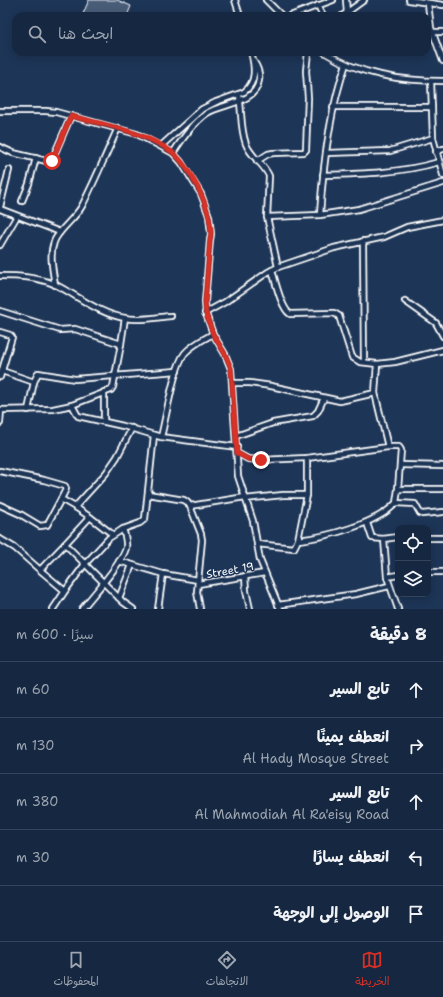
<!DOCTYPE html>
<html lang="ar">
<meta charset="utf-8">
<style>
:root{--surface:#162841;--page:#23344c;--text:#f1f3f6;--muted:#9ea6b1;--line:#35445a;--accent:#d93025}
body{margin:0;font-family:"Shantell Sans","Playpen Sans Arabic",sans-serif;background:var(--page);color:var(--text);direction:rtl}
.controls{position:absolute;right:12px;bottom:12px;display:grid;overflow:hidden;border-radius:8px;box-shadow:0 2px 10px #0003}
.controls button{width:36px;height:36px;display:grid;place-items:center;padding:0;border:0;border-bottom:1px solid var(--line);background:var(--surface);color:var(--text);font:20px sans-serif}
.stop{position:absolute;width:12px;height:12px;margin:-9px;border:3px solid #d93025;border-radius:50%;background:#fff}
.stop.end{background:#d93025;border-color:#fff;box-shadow:0 1px 4px #0008}
.list{margin:0;padding:0;list-style:none}
h2{display:flex;justify-content:space-between;align-items:center;height:52px;margin:0;padding:0 16px;font-size:17px}
h2 small{font-size:13px;font-weight:400;color:var(--muted)}
.list li{display:grid;grid-template-columns:26px 1fr auto;gap:12px;align-items:center;box-sizing:border-box;height:56px;padding:0 16px;border-top:1px solid var(--line)}
.list b{display:block;font-size:15px;white-space:nowrap}
.list p{margin:0;font-size:13px;white-space:nowrap;color:var(--muted)}
.list em{font-size:13px;font-style:normal;color:var(--muted)}
.icon{flex:none;width:22px;height:22px;fill:none;stroke:currentColor;stroke-width:2;stroke-linecap:round;stroke-linejoin:round}
.map{position:relative;flex:none;width:443px;height:609px;overflow:hidden;direction:ltr}
.search{position:absolute;background:var(--surface);box-shadow:0 2px 10px #0003;left:12px;right:12px;top:12px;height:44px;display:flex;align-items:center;gap:10px;box-sizing:border-box;padding:0 14px;border-radius:12px;color:var(--muted);font-size:15px}
.sheet{height:332px;background:var(--surface)}
nav{display:flex;justify-content:space-around;align-items:center;box-sizing:border-box;height:56px;border-top:1px solid var(--line);background:var(--surface);font-size:11px;color:var(--muted)}
nav a{display:grid;justify-items:center;gap:2px}
nav .on{color:var(--accent)}
.map>svg:first-child{display:block}
.building{fill:#4a5d79;stroke:#fff}
.lines{fill:none;stroke-linecap:round;stroke-linejoin:round}
.minor-casing{stroke:#fff;stroke-width:8}
.minor{stroke:#1d3557;stroke-width:4.5}
.route{stroke:#d93025;stroke-width:5}
.labels{text-anchor:middle;stroke-width:3;stroke-linejoin:round;paint-order:stroke}
.street-label{font-size:11px;fill:#fff;stroke:#1d3557}
</style>
<div class="map">
<svg width="443" height="609" viewBox="0 0 443 609">
<rect width="100%" height="100%" fill="#1d3557"/>
<filter id="ink" filterUnits="userSpaceOnUse"><feTurbulence type="fractalNoise" baseFrequency=".025" numOctaves="2"/><feDisplacementMap in="SourceGraphic" scale="8" xChannelSelector="R" yChannelSelector="G"/><feConvolveMatrix kernelMatrix="1 2 1 2 8 2 1 2 1" color-interpolation-filters="sRGB"/></filter>
<g filter="url(#ink)">
<path class="building" d="M89,0h28l14,6 -4,10h-45z"/>
<g class="lines">
<defs>
<g id="minor">
<path d="M235,0l5,16"/>
<path d="M266,0l16,16"/>
<path d="M346,0l1,13"/>
<path d="M409,0l34,5"/>
<path d="M428,4l3,24 12,33"/>
<path d="M318,5l5,11"/>
<path d="M290,16l43,-16"/>
<path d="M342,16l22,-16"/>
<path d="M432,32h11"/>
<path d="M324,52c36,23 77,29 119,29"/>
<path d="M346,64c-17,48 -23,101 -26,151l39,-6 84,-26"/>
<path d="M431,81l2,57 10,37"/>
<path d="M333,107h99"/>
<path d="M0,111h46l10,1 81,22 36,19 8,9 20,32 8,22 2,18 -1,6 -5,62 1,12 7,20 12,20 6,15 7,107 15,45 7,39 20,49"/>
<path d="M161,146l41,-37 14,-7 28,-10c13,-10 11,-25 7,-40"/>
<path d="M0,147l13,6 38,9 20,-46"/>
<path d="M436,152l7,-3"/>
<path d="M173,153c9,-14 20,-30 34,-40 16,-10 49,-9 52,-33 1,-7 -1,-12 -5,-18"/>
<path d="M326,153l64,-2 43,-13"/>
<path d="M257,161l11,-7 5,-1 31,-1 2,-2 2,-52 -2,-27 2,-19"/>
<path d="M323,175c40,-1 78,-2 116,-13"/>
<path d="M22,201l7,-17 7,-26"/>
<path d="M0,207l9,-37"/>
<path d="M0,209l60,23"/>
<path d="M267,217l53,-2"/>
<path d="M363,241l1,121"/>
<path d="M0,245l17,-29"/>
<path d="M278,267l56,-19 50,-11 23,-10 36,-7"/>
<path d="M272,270c3,10 9,38 18,44l44,-1 5,3 13,41 8,5 17,2 -2,29"/>
<path d="M0,276c19,0 36,1 54,8 23,11 45,30 71,34 15,3 31,-1 46,-2"/>
<path d="M55,285c-2,-14 -6,-30 -1,-43 4,-12 21,-23 28,-36 13,-25 24,-52 36,-78"/>
<path d="M405,301l31,22 7,13"/>
<path d="M0,311l60,19 15,-1 46,15 4,-26"/>
<path d="M205,313l20,-11 43,-30 10,-5 -11,-50 2,-41c-5,-12 -18,-19 -23,-32 -6,-16 -4,-33 -7,-49"/>
<path d="M0,332l10,3 2,2 -12,40"/>
<path d="M121,344l-8,43 -2,3 -39,15 6,11 45,10 38,11 76,10"/>
<path d="M377,364l18,-2 48,-12"/>
<path d="M2,371l32,11"/>
<path d="M233,383h17l21,3 69,15 35,-8 13,54 -81,11 -46,2 -13,-1 -11,-6"/>
<path d="M104,392v29"/>
<path d="M0,410l53,-1 19,-4"/>
<path d="M28,410l6,-28 4,-9 37,6 102,-8"/>
<path d="M0,423l1,-13"/>
<path d="M236,436l37,-13 40,-7 5,-5 6,-13"/>
<path d="M161,437c5,-19 13,-71 24,-84 7,-8 19,-14 28,-19"/>
<path d="M388,447h11l2,3 -3,39"/>
<path d="M401,465l42,1"/>
<path d="M0,471l44,9 21,6 1,3 -5,10"/>
<path d="M148,494l36,6 3,2 3,4 11,28 1,6 -5,52 3,17"/>
<path d="M245,499l38,-4h24"/>
<path d="M396,503l19,1 5,9 2,1 21,-2"/>
<path d="M0,505l20,9 20,12 7,-1 14,-26 14,8"/>
<path d="M190,506l55,-9"/>
<path d="M90,517l-15,-10 31,-34 11,-16 15,-29"/>
<path d="M367,523l5,15 12,1 3,38 11,32"/>
<path d="M123,529l-14,9 -24,26 38,38 10,7"/>
<path d="M428,538h15"/>
<path d="M0,539l15,9 25,22"/>
<path d="M383,539l15,-2"/>
<path d="M298,540l9,-45v-37"/>
<path d="M65,544l25,-27 22,17"/>
<path d="M257,544l37,4 4,-8c28,-3 79,-16 98,-37l2,-14h45"/>
<path d="M119,561l44,13 35,6"/>
<path d="M428,572h15"/>
<path d="M245,576l1,15 4,18"/>
<path d="M387,577l11,-2"/>
<path d="M198,584l67,-11"/>
<path d="M119,598l13,-33"/>
<path d="M278,605l78,-11 33,-8"/>
<path d="M53,609l12,-18 20,-27 -20,-20 -25,26 25,21"/>
<path d="M82,609c10,-13 41,-47 44,-61 1,-7 -1,-13 -3,-19l17,-6 5,-4 9,-84"/>
<path d="M158,609l5,-35"/>
</g>
</defs>
<use href="#minor" class="minor-casing"/>
<use href="#minor" class="minor"/>
</g>
</g>
<g class="lines" filter="url(#ink)">
<path class="route" d="M52,161l19,-45c34,9 72,15 101,36 13,10 26,34 32,49 4,11 9,27 6,39l-5,62 1,12 7,20 12,20 6,14 6,85 11,6 13,1"/>
</g>
<g class="labels">
<g class="street-label">
<text transform="translate(230 570) rotate(-10)" y="4">Street 19</text>
</g>
</g>
</svg>
<div class="controls">
<button><svg class="icon" aria-label="locate" viewBox="0 0 24 24"><circle cx="12" cy="12" r="6"/><path d="M12 2v4M12 18v4M2 12h4M18 12h4"/></svg></button>
<button><svg class="icon" aria-label="layers" viewBox="0 0 24 24"><path d="M12 4l9 5-9 5-9-5zM3 14l9 5 9-5"/></svg></button>
</div>
<div class="stop" style="left:52px;top:161px"></div>
<div class="stop end" style="left:261px;top:460px"></div>
<div class="search"><svg class="icon" aria-label="search" viewBox="0 0 24 24"><circle cx="10" cy="10" r="6"/><path d="M15 15l6 6"/></svg>ابحث هنا</div>
</div>
<section class="sheet">
<h2>8 دقيقة<small>سيرًا · 600 m</small></h2>
<ul class="list">
<li><svg class="icon" aria-label="ahead" viewBox="0 0 24 24"><path d="M12 20V5M6 11l6-6 6 6"/></svg><div><b>تابع السير</b></div><em>60 m</em></li>
<li><svg class="icon" aria-label="right" viewBox="0 0 24 24"><path d="M7 20v-9h11M14 6l5 5-5 5"/></svg><div><b>انعطف يمينًا</b><p>Al Hady Mosque Street</p></div><em>130 m</em></li>
<li><svg class="icon" aria-label="ahead" viewBox="0 0 24 24"><path d="M12 20V5M6 11l6-6 6 6"/></svg><div><b>تابع السير</b><p>Al Mahmodiah Al Ra'eisy Road</p></div><em>380 m</em></li>
<li><svg class="icon" aria-label="left" viewBox="0 0 24 24"><path d="M17 20v-9H6M10 6l-5 5 5 5"/></svg><div><b>انعطف يسارًا</b></div><em>30 m</em></li>
<li><svg class="icon" aria-label="arrive" viewBox="0 0 24 24"><path d="M6 21V4h12l-3 4 3 4H6"/></svg><div><b>الوصول إلى الوجهة</b></div></li>
</ul>
</section>
<nav>
<a class="on"><svg class="icon" aria-label="map" viewBox="0 0 24 24"><path d="M3 6l6-2 6 2 6-2v14l-6 2-6-2-6 2zM9 4v14M15 6v14"/></svg>الخريطة</a>
<a><svg class="icon" aria-label="directions" viewBox="0 0 24 24"><path d="M12 3l9 9-9 9-9-9zM9 14v-3h6M13 9l2 2-2 2"/></svg>الاتجاهات</a>
<a><svg class="icon" aria-label="saved" viewBox="0 0 24 24"><path d="M7 4h10v16l-5-4-5 4z"/></svg>المحفوظات</a>
</nav>
